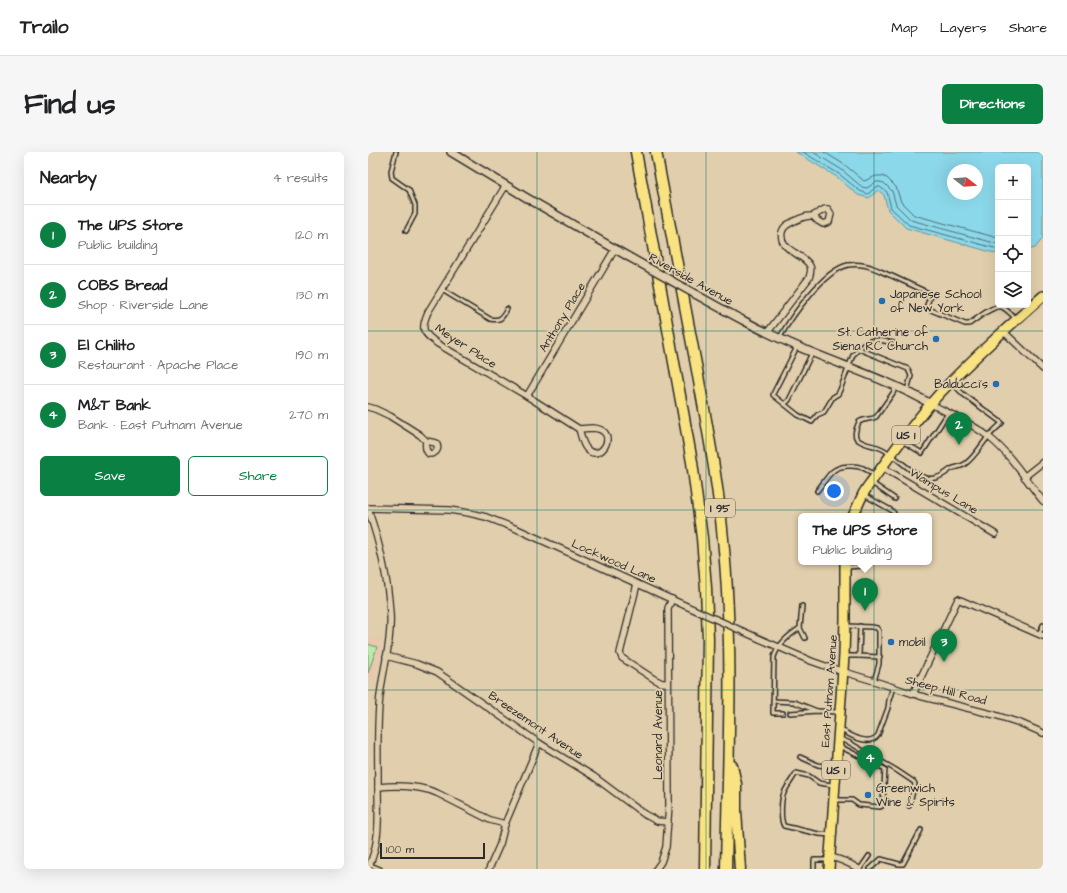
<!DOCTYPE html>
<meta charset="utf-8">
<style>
:root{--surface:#fff;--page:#f6f6f6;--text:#202124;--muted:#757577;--line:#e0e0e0;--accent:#0b8043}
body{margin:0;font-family:"Architects Daughter",sans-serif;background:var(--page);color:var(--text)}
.controls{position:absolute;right:12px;top:12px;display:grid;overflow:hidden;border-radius:6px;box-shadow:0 4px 16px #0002}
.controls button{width:36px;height:36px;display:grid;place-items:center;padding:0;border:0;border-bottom:1px solid var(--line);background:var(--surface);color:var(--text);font:20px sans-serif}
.compass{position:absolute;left:579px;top:12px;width:36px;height:36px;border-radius:50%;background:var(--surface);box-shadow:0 4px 16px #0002;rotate:107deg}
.scale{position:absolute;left:12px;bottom:10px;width:105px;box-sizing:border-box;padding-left:4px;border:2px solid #2b2b2b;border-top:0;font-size:11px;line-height:14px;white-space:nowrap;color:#2b2b2b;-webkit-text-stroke:3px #e1ceac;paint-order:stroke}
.you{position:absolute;left:466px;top:339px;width:14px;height:14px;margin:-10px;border:3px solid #fff;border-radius:50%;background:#1a73e8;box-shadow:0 0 0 6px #1a73e833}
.badge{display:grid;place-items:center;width:26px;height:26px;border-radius:50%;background:var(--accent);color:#fff;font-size:13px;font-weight:700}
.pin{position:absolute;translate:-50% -33px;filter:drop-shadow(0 1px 2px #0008)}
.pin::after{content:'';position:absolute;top:21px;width:14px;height:12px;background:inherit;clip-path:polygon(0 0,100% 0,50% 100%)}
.popup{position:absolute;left:430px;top:361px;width:134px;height:52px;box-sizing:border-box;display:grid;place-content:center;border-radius:6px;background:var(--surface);filter:drop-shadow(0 1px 3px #0005);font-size:13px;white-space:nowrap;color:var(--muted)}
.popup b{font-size:15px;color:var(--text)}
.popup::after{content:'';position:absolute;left:50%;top:100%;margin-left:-8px;border:8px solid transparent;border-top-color:var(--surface)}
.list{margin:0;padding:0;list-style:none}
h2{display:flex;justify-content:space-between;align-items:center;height:52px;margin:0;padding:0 16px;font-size:17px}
h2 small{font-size:13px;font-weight:400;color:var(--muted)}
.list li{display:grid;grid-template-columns:26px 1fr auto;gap:12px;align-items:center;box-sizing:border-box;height:60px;padding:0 16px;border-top:1px solid var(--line)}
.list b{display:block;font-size:15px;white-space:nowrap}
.list p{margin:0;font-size:13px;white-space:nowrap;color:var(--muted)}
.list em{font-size:13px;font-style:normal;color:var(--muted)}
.actions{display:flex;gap:8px;padding:12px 16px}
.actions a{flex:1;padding:9px 0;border:1px solid var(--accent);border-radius:6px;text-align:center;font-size:14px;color:var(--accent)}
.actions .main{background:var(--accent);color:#fff}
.icon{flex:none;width:22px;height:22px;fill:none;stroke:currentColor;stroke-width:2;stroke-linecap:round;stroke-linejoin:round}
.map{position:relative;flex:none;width:675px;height:717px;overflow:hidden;border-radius:6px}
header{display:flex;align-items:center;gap:24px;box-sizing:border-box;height:56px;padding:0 20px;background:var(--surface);border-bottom:1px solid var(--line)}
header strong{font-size:19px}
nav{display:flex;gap:22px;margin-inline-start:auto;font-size:14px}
.intro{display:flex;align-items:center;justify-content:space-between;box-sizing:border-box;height:96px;padding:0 24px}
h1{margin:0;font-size:28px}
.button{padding:10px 18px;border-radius:6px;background:var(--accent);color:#fff;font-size:14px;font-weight:700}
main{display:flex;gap:24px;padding:0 24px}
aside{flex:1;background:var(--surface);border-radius:6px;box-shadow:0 4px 16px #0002}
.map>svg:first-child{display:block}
.built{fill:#e8c9b0}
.green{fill:#bbebaa;stroke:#738b6a}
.water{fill:#8bd8ea;stroke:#65939e;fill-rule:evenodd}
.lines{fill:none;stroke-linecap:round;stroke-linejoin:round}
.shore{stroke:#517077;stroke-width:1}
.service-casing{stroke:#2b2b2b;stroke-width:6}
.minor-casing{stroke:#2b2b2b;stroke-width:8}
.tertiary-casing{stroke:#2b2b2b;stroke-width:10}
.primary-casing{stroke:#2b2b2b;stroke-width:12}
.motorway-casing{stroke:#2b2b2b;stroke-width:13}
.service{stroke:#e1ceac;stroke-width:3}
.minor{stroke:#e1ceac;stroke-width:5.5}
.tertiary{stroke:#e1ceac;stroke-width:7}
.primary{stroke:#f8e281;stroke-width:9}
.motorway{stroke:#f8e281;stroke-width:10}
.minor-bridge-casing{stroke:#2b2b2b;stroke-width:8;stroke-linecap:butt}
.tertiary-bridge-casing{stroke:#2b2b2b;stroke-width:10;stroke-linecap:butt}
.minor-bridge{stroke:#e1ceac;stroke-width:5.5}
.tertiary-bridge{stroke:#e1ceac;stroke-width:7}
.grid{fill:none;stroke:#0f766e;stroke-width:1;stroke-opacity:0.55}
.poi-dot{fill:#1f6fb2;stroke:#e1ceac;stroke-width:1.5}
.labels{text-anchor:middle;stroke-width:3.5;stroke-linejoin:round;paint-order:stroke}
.shield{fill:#e1ceac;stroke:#625c52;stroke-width:1}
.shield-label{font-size:11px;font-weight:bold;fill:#2b2b2b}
.street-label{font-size:12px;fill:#2b2b2b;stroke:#e1ceac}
.poi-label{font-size:12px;fill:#2b2b2b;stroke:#e1ceac;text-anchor:start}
</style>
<header>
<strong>Trailo</strong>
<nav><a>Map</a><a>Layers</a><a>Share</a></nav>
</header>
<div class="intro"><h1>Find us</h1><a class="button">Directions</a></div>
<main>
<aside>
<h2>Nearby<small>4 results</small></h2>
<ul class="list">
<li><span class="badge">1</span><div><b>The UPS Store</b><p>Public building</p></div><em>120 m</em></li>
<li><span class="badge">2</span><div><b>COBS Bread</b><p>Shop · Riverside Lane</p></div><em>130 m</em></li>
<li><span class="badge">3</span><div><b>El Chilito</b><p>Restaurant · Apache Place</p></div><em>190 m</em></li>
<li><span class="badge">4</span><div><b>M&amp;T Bank</b><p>Bank · East Putnam Avenue</p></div><em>270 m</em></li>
</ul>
<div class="actions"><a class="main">Save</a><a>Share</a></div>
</aside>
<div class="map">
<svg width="675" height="717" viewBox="0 0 675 717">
<rect width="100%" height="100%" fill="#e1ceac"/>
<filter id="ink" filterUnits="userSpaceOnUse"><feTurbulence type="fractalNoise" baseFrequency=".025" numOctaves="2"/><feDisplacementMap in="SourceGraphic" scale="8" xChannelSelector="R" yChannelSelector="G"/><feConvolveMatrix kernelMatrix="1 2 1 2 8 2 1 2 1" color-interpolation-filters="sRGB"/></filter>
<g filter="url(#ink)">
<path class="built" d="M0,484l14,5 -8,43 -6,-2z"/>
<path class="green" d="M0,492l9,3 -9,26z"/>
<path class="water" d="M428,0h247v86l-8,10 -7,2v-83h-30v87l-92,-26 -18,-18 -4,-15 -6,-5 -9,8 -11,-3 -21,-18zM585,18h24v24h-24z"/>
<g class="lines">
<g class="shore">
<path d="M435,0l36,22 21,17 8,3 8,-7h4l7,5 4,16 18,17 89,24"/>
<path d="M445,0l29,18 20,17 5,1 9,-6h4l4,1 8,8 4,14 15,15 87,24"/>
<path d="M456,0l21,13 19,16 12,-5h6l5,2 9,9 5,15 13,13 84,23"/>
</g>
<defs>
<g id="service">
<path d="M28,0l-5,19 1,7 17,12 6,15v9l-9,17"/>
<path d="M74,138l48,29c11,2 12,-1 17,-10"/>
<path d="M412,185c12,-21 44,-67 68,-72 8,-1 18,0 25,3 6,2 13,6 19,8 13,6 26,12 39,18l-4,11 1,3 3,2 34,14h4c7,-4 24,-20 33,-17 5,3 10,8 15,12"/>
<path d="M429,195l-23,45 -1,3 25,20 14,7 5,-7 7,-3 9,-15 5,-3 2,-4 13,-35 6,-6 49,20 3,7 -4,15"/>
<path d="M491,197c11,-12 19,-10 34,-6"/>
<path d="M528,235l-3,6 -17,24c-5,3 -11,1 -17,5 -2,5 -6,12 -2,17 6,6 16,6 23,9 16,6 36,34 55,30 6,-1 11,-5 16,-9 4,-2 10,-2 14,-5 10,-7 16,-19 24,-28 4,-5 9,-9 13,-13l-39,-29 -11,-11"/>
<path d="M417,252l4,-4 23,-47"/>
<path d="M534,289l20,12 26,-40"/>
<path d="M504,331l23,16"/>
<path d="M449,339c5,-6 10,-15 16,-20 7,-6 22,-6 30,-3 4,2 7,4 11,6"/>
<path d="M496,343l27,15 3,3v3"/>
<path d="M479,415l15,-1"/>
<path d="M434,454l-2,22 5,10"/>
<path d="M479,474l25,1 5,1 2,3v33l-5,17"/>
<path d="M671,482l4,-9"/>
<path d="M477,504h14l1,-30"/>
<path d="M491,504l21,1"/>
<path d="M405,549l21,1 23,9"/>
<path d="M415,561h-10l1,-56c4,-13 15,-22 26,-29"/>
<path d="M422,561l27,-2 21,1"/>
<path d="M473,578c9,5 28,17 37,5l10,-27 1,-8 4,-13"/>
<path d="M472,587l10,4 46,27 18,12 1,2 -6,22"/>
<path d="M432,605l18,8 16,2"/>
<path d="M467,648h17l7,5 21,2 2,-1 1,-3 2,-34 -46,-23"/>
<path d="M463,683l-12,-1 -35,-8c-4,-6 -3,-27 0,-33 3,-7 8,-13 12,-20l13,3 10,7 6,1 8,1"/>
<path d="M2,713l10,4"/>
<path d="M446,717v-9h14"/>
<path d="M492,717l9,-13"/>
<path d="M502,717l11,-10 18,5h4l18,-34"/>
</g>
<g id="minor">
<path d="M138,33l-78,127c-8,18 -5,21 10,32l89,52 52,33"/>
<path d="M635,179l40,38"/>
<path d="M399,181l42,-55c1,-4 3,-8 1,-12 -6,-13 -32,-15 -28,-34 1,-3 2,-5 5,-7 8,-5 17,-10 26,-9l5,5 5,3 6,-2 2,-8 -3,-5h-3l-12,7"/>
<path d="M159,244l88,-147"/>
<path d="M563,252c19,10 43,20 59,34 21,17 36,42 53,63"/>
<path d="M0,255l7,2 15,7 30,19 6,6 10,2c4,6 0,11 -7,11 -4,-4 -4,-8 -3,-13"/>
<path d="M224,276c30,1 8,38 -6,20 -4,-5 -5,-13 -7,-19z"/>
<path d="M514,315l113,67"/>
<path d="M656,325l19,-15"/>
<path d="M0,356l81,2 20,3 17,4 31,12 167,76"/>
<path d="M0,357c11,32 20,70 22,104 2,31 -9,62 -11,93 -2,26 -1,52 -1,79 0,28 3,57 -10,83"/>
<path d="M269,432l-17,69 2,5 32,21 8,4h6"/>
<path d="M392,487l51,22 17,6 46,14 46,15 75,19 25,8 23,10"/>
<path d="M18,504l31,8 20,8 102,71 54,33 51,38 13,7 11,1"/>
<path d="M545,542l45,-95 85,37"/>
<path d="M10,635c20,-2 40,-2 59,6l53,27 15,4"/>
<path d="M462,705c11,2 19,6 29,12"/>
<path d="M121,717l11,-25 5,-20 34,-81"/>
<path d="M288,717l5,-7 5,-15 3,-42 -1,-197 4,-9"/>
</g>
<g id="tertiary">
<path d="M83,0l76,46 102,59"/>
<path d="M327,142c34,19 68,38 104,53 44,19 90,33 132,57"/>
</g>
<g id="primary">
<path d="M485,364l10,-22 5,-8c24,-32 46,-65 73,-94 32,-34 67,-65 102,-96"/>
<path d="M461,717l15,-214 1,-36v-57"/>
</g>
<g id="motorway">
<path d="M268,0l56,310 10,76 4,50 2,51 -3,230"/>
<path d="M288,0c14,73 27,145 41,218 10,56 21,112 26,169 11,109 5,220 3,330"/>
<path d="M364,614l4,18v27l4,58"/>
</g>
</defs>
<use href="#service" class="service-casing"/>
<use href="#minor" class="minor-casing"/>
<use href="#tertiary" class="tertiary-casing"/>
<use href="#primary" class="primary-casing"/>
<use href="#motorway" class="motorway-casing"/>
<use href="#service" class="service"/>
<use href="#minor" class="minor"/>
<use href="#tertiary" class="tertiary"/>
<use href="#primary" class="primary"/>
<use href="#motorway" class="motorway"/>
<defs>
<path id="minor-bridge" d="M316,453l76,34"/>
<path id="tertiary-bridge" d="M261,105l66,37"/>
</defs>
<use href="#minor-bridge" class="minor-bridge-casing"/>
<use href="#tertiary-bridge" class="tertiary-bridge-casing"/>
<use href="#minor-bridge" class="minor-bridge"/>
<use href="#tertiary-bridge" class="tertiary-bridge"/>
</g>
</g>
<path class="grid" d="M169,0v717M338,0v717M506,0v717M0,179h675M0,358h675M0,538h675"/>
<g class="poi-dot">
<circle cx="514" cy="149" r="4"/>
<circle cx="568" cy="187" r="4"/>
<circle cx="628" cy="232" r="4"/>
<circle cx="523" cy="490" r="4"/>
<circle cx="500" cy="643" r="4"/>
</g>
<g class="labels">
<g class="shield">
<rect x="524" y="274" width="28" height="18" rx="3"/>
<rect x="337" y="347" width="30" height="18" rx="3"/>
<rect x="454" y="609" width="28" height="18" rx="3"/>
</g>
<g class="shield-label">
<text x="538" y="287">US 1</text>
<text x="352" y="360">I 95</text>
<text x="468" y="622">US 1</text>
</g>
<g class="street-label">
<text transform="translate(323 127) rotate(29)" y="4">Riverside Avenue</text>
<text transform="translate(194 165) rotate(-59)" y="4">Anthony Place</text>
<text transform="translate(98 194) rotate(33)" y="4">Meyer Place</text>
<text transform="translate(576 339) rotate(31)" y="4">Wampus Lane</text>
<text transform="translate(246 409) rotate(24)" y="4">Lockwood Lane</text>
<text transform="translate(578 538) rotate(15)" y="4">Sheep Hill Road</text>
<text transform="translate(461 539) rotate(-86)" y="4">East Putnam Avenue</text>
<text transform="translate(168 573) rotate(34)" y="4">Breezemont Avenue</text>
<text transform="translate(290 583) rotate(-90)" y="4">Leonard Avenue</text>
</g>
<g class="poi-label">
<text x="522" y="146">Japanese School<tspan x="522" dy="14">of New York</tspan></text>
<text x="560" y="184" text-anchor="end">St. Catherine of<tspan x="560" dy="14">Siena RC Church</tspan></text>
<text x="620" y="236" text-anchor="end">Balducci's</text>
<text x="531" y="494">mobil</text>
<text x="508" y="640">Greenwich<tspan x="508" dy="14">Wine &amp; Spirits</tspan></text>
</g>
</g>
</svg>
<div class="controls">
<button>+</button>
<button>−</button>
<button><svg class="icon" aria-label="locate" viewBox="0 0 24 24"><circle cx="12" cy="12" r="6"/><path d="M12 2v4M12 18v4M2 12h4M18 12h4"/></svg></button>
<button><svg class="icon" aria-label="layers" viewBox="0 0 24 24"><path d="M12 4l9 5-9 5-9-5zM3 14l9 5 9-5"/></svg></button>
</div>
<svg class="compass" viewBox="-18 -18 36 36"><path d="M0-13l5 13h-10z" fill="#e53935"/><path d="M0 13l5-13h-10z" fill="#757577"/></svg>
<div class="scale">100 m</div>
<div class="you"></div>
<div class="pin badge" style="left:497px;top:459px">1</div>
<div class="popup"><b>The UPS Store</b>Public building</div>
<div class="pin badge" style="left:591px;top:293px">2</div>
<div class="pin badge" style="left:576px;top:510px">3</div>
<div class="pin badge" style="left:502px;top:626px">4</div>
</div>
</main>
